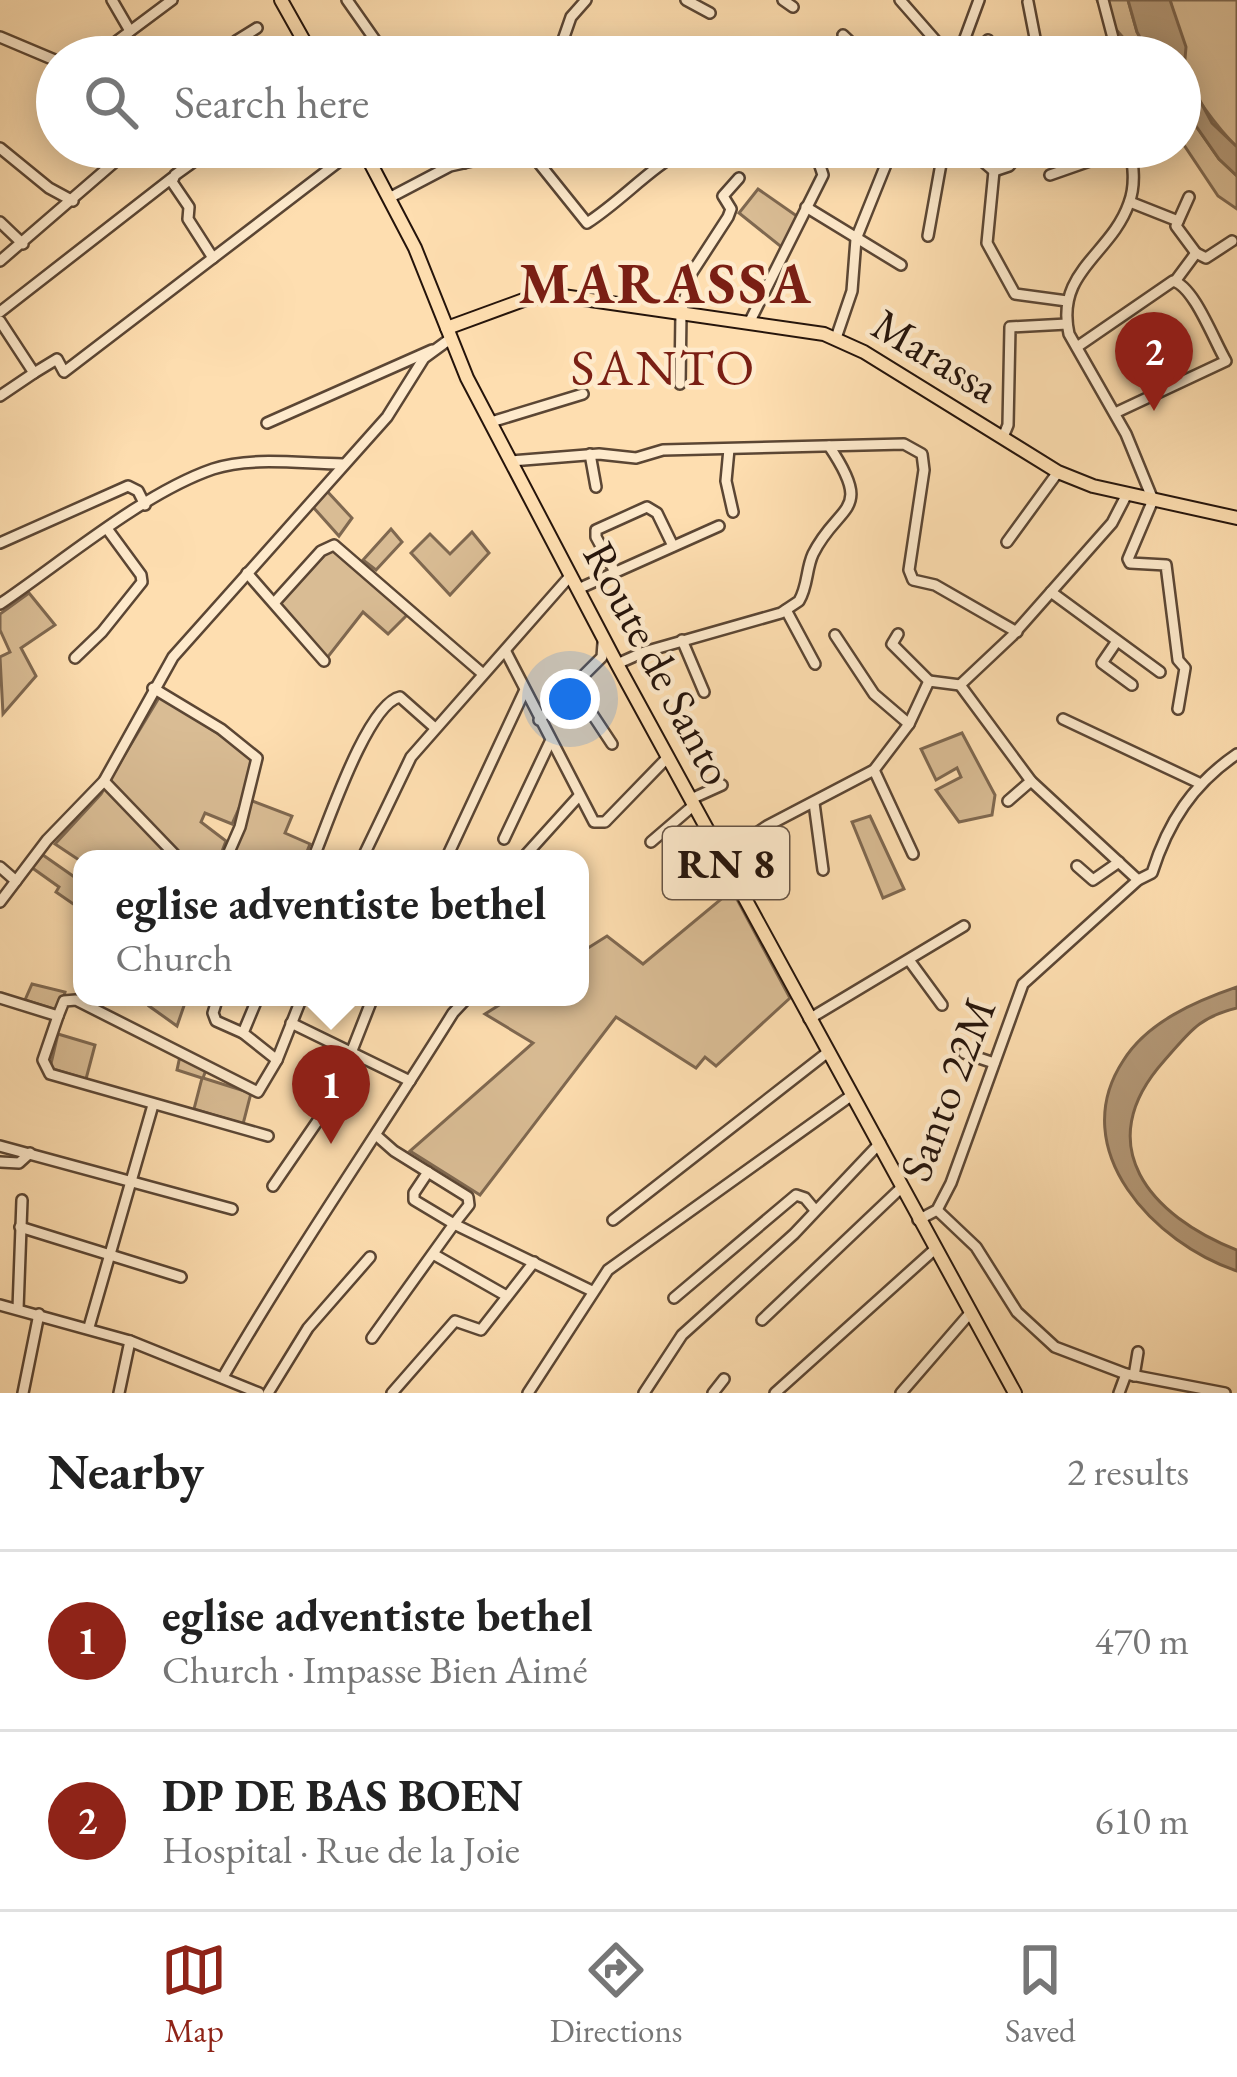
<!DOCTYPE html>
<meta charset="utf-8">
<style>
:root{--surface:#fff;--page:#f6f6f6;--text:#222;--muted:#767676;--line:#e0e0e0;--accent:#8f2418}
body{margin:0;font-family:"EB Garamond",serif;background:var(--page);color:var(--text)}
.you{position:absolute;left:570px;top:699px;width:42px;height:42px;margin:-30px;border:9px solid #fff;border-radius:50%;background:#1a73e8;box-shadow:0 0 0 18px #1a73e833}
.badge{display:grid;place-items:center;width:78px;height:78px;border-radius:50%;background:var(--accent);color:#fff;font-size:39px;font-weight:700}
.pin{position:absolute;translate:-50% -99px;filter:drop-shadow(0 3px 6px #0008)}
.pin::after{content:'';position:absolute;top:63px;width:42px;height:36px;background:inherit;clip-path:polygon(0 0,100% 0,50% 100%)}
.popup{position:absolute;left:73px;top:850px;width:516px;height:156px;box-sizing:border-box;display:grid;place-content:center;border-radius:24px;background:var(--surface);filter:drop-shadow(0 3px 9px #0005);font-size:39px;white-space:nowrap;color:var(--muted)}
.popup b{font-size:45px;color:var(--text)}
.popup::after{content:'';position:absolute;left:50%;top:100%;margin-left:-24px;border:24px solid transparent;border-top-color:var(--surface)}
.list{margin:0;padding:0;list-style:none}
h2{display:flex;justify-content:space-between;align-items:center;height:156px;margin:0;padding:0 48px;font-size:51px}
h2 small{font-size:39px;font-weight:400;color:var(--muted)}
.list li{display:grid;grid-template-columns:78px 1fr auto;gap:36px;align-items:center;box-sizing:border-box;height:180px;padding:0 48px;border-top:3px solid var(--line)}
.list b{display:block;font-size:45px;white-space:nowrap}
.list p{margin:0;font-size:39px;white-space:nowrap;color:var(--muted)}
.list em{font-size:39px;font-style:normal;color:var(--muted)}
.icon{flex:none;width:66px;height:66px;fill:none;stroke:currentColor;stroke-width:2;stroke-linecap:round;stroke-linejoin:round}
.map{position:relative;flex:none;width:1237px;height:1393px;overflow:hidden}
.search{position:absolute;background:var(--surface);box-shadow:0 6px 30px #0003;left:36px;right:36px;top:36px;height:132px;display:flex;align-items:center;gap:30px;box-sizing:border-box;padding:0 42px;border-radius:66px;color:var(--muted);font-size:45px}
.sheet{height:516px;background:var(--surface)}
nav{display:flex;justify-content:space-around;align-items:center;box-sizing:border-box;height:168px;border-top:3px solid var(--line);background:var(--surface);font-size:33px;color:var(--muted)}
nav a{display:grid;justify-items:center;gap:6px}
nav .on{color:var(--accent)}
.map>svg:first-child{display:block}
.green{fill:#d9bc94;stroke:#7f6850;stroke-width:3}
.water{fill:#b49978;stroke:#7b644c;stroke-width:3}
.lines{fill:none;stroke-linecap:round;stroke-linejoin:round}
.minor-casing{stroke:#5b4634;stroke-width:14}
.major-casing{stroke:#25140b;stroke-width:16}
.minor{stroke:#feeacc;stroke-width:9}
.major{stroke:#fedeb0;stroke-width:12}
.labels{text-anchor:middle;stroke-width:9;stroke-linejoin:round;paint-order:stroke}
.shield{fill:#feeacc;stroke:#665445;stroke-width:3}
.shield-label{font-size:42px;font-weight:bold;fill:#25140b}
.street-label{font-size:45px;fill:#25140b;stroke:#feeacc}
.quarter-label{font-size:51px;letter-spacing:3px;fill:#7a1f14;stroke:#feeacc}
.district-label{font-size:57px;font-weight:bold;letter-spacing:3px;fill:#7a1f14;stroke:#feeacc}
</style>
<div class="map">
<svg width="1237" height="1393" viewBox="0 0 1237 1393">
<rect width="100%" height="100%" fill="#fedeb0"/>
<filter id="stains"><feTurbulence type="fractalNoise" baseFrequency=".00167" numOctaves="4"/><feColorMatrix values="0 0 0 0 .2 0 0 0 0 .09 0 0 0 0 .02 0 0 0 .5 -.17"/></filter>
<radialGradient id="worn" r=".72"><stop offset=".6" stop-color="#630" stop-opacity="0"/><stop offset="1" stop-color="#630" stop-opacity=".3"/></radialGradient>
<g class="green">
<path d="M1097,0h31l9,32 14,25h-13c-13,-21 -31,-32 -41,-57z"/>
<path d="M1170,0h67v147c-15,-14 -52,-60 -54,-80 -2,-22 -7,-44 -13,-67z"/>
<path d="M1180,103l39,56 18,17v33l-19,-13 -38,-57z"/>
<path d="M758,189l43,30 -17,30 -45,-36z"/>
<path d="M326,490l26,28 -13,18 -26,-29z"/>
<path d="M391,529l11,13 -26,28 -13,-10z"/>
<path d="M472,532l17,21 -39,42 -39,-42 19,-19 20,20z"/>
<path d="M335,544l75,68 -22,22 -25,-22 -36,46 -48,-55z"/>
<path d="M29,593l26,32 -34,23 15,28 -33,38 -3,-57 10,-5 -10,-22v-16z"/>
<path d="M160,696l94,61 -7,33 -15,34 -27,-11 -4,9 25,19 -7,18h-137v3l-27,-18 46,-50z"/>
<path d="M962,733l33,62 -3,20 -33,7 -23,-32 25,-13 -4,-9 -21,12 -15,-31z"/>
<path d="M250,800l42,16 -7,17 25,11 -6,15h-76z"/>
<path d="M870,816l34,73 -21,9 -31,-76z"/>
<path d="M43,855l30,21 9,-10v44l-26,-18 3,-5 -28,-20z"/>
<path d="M732,890l58,108 -74,68 -11,-9 -9,11 -80,-51 -136,178 -70,-44 123,-108 -48,-29 27,-17h68v-44l27,-17 36,28z"/>
<path d="M32,984l33,8 -5,19 -35,-11z"/>
<path d="M155,997h32l-10,29 -28,-20z"/>
<path d="M58,1034l37,11 -9,34 -36,-11z"/>
<path d="M180,1056l27,11 -4,11 48,15 -8,31 -49,-15 8,-31 -25,-8z"/>
</g>
<g class="water">
<path d="M1128,0h42l16,47 -2,24 28,52 25,24v29l-18,-17 -39,-56v-46h-29l-14,-25z"/>
<path d="M1237,987v21c-40,10 -47,24 -73,53 -75,84 -14,155 73,189v21c-82,-27 -172,-121 -114,-210 24,-39 73,-60 114,-74z"/>
</g>
<g class="lines">
<defs>
<g id="minor">
<path d="M112,0l18,31"/>
<path d="M347,0l40,57"/>
<path d="M686,0l24,13"/>
<path d="M783,0l10,7"/>
<path d="M900,0l50,57"/>
<path d="M1103,0l15,57"/>
<path d="M1028,2l8,41 -2,14"/>
<path d="M843,35l23,22"/>
<path d="M0,37l57,24"/>
<path d="M94,57l4,-9 11,-1 63,-47"/>
<path d="M238,57l-4,-9 2,-7 21,-13"/>
<path d="M557,57l14,-40 15,-17"/>
<path d="M958,57l21,-57"/>
<path d="M984,57l4,-17"/>
<path d="M453,147l11,16"/>
<path d="M526,147l61,76c36,-23 65,-58 103,-76"/>
<path d="M966,147l28,24"/>
<path d="M1130,147c3,18 6,38 -1,56 -18,52 -74,68 -60,131l57,100 27,66 -25,59 2,4 36,2 12,95 7,8 -7,41"/>
<path d="M0,148l49,40 24,13"/>
<path d="M994,171l-7,72 28,51 52,7"/>
<path d="M994,171l15,-5 16,-19"/>
<path d="M1050,175l80,-28"/>
<path d="M1189,197l-13,29 20,27"/>
<path d="M389,198l61,-32 36,-8 20,-11"/>
<path d="M1130,202l48,19"/>
<path d="M806,207l95,58"/>
<path d="M0,222l23,22"/>
<path d="M928,236l16,-89"/>
<path d="M213,258l-25,-39 1,-12 -17,-25 3,-7 39,-28"/>
<path d="M0,261l132,-114"/>
<path d="M1176,280l20,-27 10,5 26,-17"/>
<path d="M0,312l172,-134"/>
<path d="M0,321l34,52 23,-14 7,13 294,-225"/>
<path d="M749,323l74,-148 -5,-15 -34,-13"/>
<path d="M836,338l16,-47 4,-52 37,-92"/>
<path d="M1077,347l96,-66c21,5 41,60 53,80l-111,52"/>
<path d="M680,384l1,-71 10,-39 37,-57 3,-8 -8,-13 16,-18"/>
<path d="M0,396l34,-23"/>
<path d="M491,422l92,-28"/>
<path d="M267,423l165,-73"/>
<path d="M1003,437l5,-12 2,-98 57,-3"/>
<path d="M729,449l-3,32 7,31"/>
<path d="M590,454l6,33"/>
<path d="M511,461l88,-7 37,4 27,-8 241,-6 18,10 2,16 -15,100 4,10 22,5 82,47"/>
<path d="M1007,542l51,-70"/>
<path d="M0,543l128,-57 10,5 7,14"/>
<path d="M614,570l-18,-33v-7l51,-23 10,6 16,33"/>
<path d="M247,573l77,88"/>
<path d="M578,589l141,-63"/>
<path d="M1051,592l109,80"/>
<path d="M274,603l47,-52 13,-6 149,129"/>
<path d="M0,604c62,-42 143,-111 213,-135 39,-13 90,-5 130,-5"/>
<path d="M786,610l29,54"/>
<path d="M898,634l-6,10 37,37"/>
<path d="M835,635l39,59 35,30"/>
<path d="M682,640l22,52"/>
<path d="M1117,641l-15,22 30,22"/>
<path d="M506,652l88,170h11l63,-65"/>
<path d="M75,658l27,-26 40,-50 -1,-7 -33,-45"/>
<path d="M617,664l27,-12 137,-39 18,-12c9,-15 7,-32 14,-47 25,-51 62,-40 16,-108"/>
<path d="M573,685l39,59"/>
<path d="M960,685l71,96 107,99"/>
<path d="M960,685l52,-49 100,-113 15,-29"/>
<path d="M153,688l68,41 36,29 -17,69 -14,32"/>
<path d="M1063,719l136,64"/>
<path d="M539,720l63,-63 1,-14"/>
<path d="M874,770l39,84"/>
<path d="M104,781l75,78"/>
<path d="M691,799l31,-14"/>
<path d="M1008,801l23,-20"/>
<path d="M814,803l9,67"/>
<path d="M504,839l46,-97"/>
<path d="M651,842l43,-37"/>
<path d="M723,856l44,-30 107,-56 35,-46 20,-43 31,4"/>
<path d="M313,859c14,-33 54,-155 87,-162l35,31"/>
<path d="M362,859l49,-102 160,-182"/>
<path d="M446,859l78,-167"/>
<path d="M522,859l56,-62"/>
<path d="M1077,866l16,14 26,-18"/>
<path d="M0,867l16,14"/>
<path d="M0,902l47,-62 57,-59 69,-124 214,-240 37,-59 26,-19"/>
<path d="M909,960l33,45"/>
<path d="M218,997l-5,16 3,8 27,12"/>
<path d="M258,997l-15,36 34,27"/>
<path d="M0,998l58,18 -15,44 7,14 218,62"/>
<path d="M58,1016l6,-15 12,-1 182,92 19,-32 25,-63"/>
<path d="M809,1019l155,-93"/>
<path d="M291,1023l119,58"/>
<path d="M964,1053l30,10"/>
<path d="M377,1136l17,15 74,46 1,8 -15,19 138,67"/>
<path d="M0,1146l232,63"/>
<path d="M0,1162l19,1 11,-10"/>
<path d="M273,1186l46,-67h6l48,-122"/>
<path d="M937,1210l39,37 41,65 38,35 71,27 99,19"/>
<path d="M613,1220l215,-168"/>
<path d="M918,1220l19,-10 14,-27 72,-199 115,-104 14,-7c16,-51 41,-89 85,-119"/>
<path d="M20,1227l161,50"/>
<path d="M433,1254l72,41"/>
<path d="M674,1298l122,-103 9,3 10,12"/>
<path d="M0,1305l130,36 129,52"/>
<path d="M18,1309l4,-109"/>
<path d="M762,1320l140,-133"/>
<path d="M89,1327l64,-222"/>
<path d="M372,1338l82,-114 -40,-24v-7l14,-21"/>
<path d="M1134,1376l4,-24"/>
<path d="M223,1377c72,-124 154,-242 230,-364l15,-16"/>
<path d="M23,1393l16,-79"/>
<path d="M119,1393l11,-52"/>
<path d="M268,1393l40,-65 62,-71"/>
<path d="M392,1393l63,-72 26,9 53,-68"/>
<path d="M528,1393l80,-123 244,-175"/>
<path d="M644,1393l38,-58 112,-101 86,-91"/>
<path d="M713,1393l11,-14"/>
<path d="M775,1393l159,-143"/>
<path d="M901,1393l70,-81"/>
<path d="M1119,1393l7,-19"/>
</g>
<g id="major">
<path d="M281,0l32,57"/>
<path d="M362,147l53,101 52,130 150,286 398,729"/>
<path d="M447,328l82,-30 27,-3 268,39 40,18 194,120 35,14 144,32"/>
</g>
</defs>
<use href="#minor" class="minor-casing"/>
<use href="#major" class="major-casing"/>
<use href="#minor" class="minor"/>
<use href="#major" class="major"/>
</g>
<g class="labels">
<rect class="shield" x="663" y="827" width="126" height="72" rx="9"/>
<g class="shield-label">
<text x="726" y="878">RN 8</text>
</g>
<g class="street-label">
<text transform="translate(936 355) rotate(31)" y="16">Marassa</text>
<text transform="translate(659 663) rotate(62)" y="16">Route de Santo</text>
<text transform="translate(947 1089) rotate(-69)" y="16">Santo 22M</text>
</g>
<g class="quarter-label">
<text x="664" y="385">SANTO</text>
</g>
<g class="district-label">
<text x="666" y="303">MARASSA</text>
</g>
</g>
<rect width="100%" height="100%" filter="url(#stains)"/>
<rect width="100%" height="100%" fill="url(#worn)"/>
</svg>
<div class="you"></div>
<div class="pin badge" style="left:331px;top:1144px">1</div>
<div class="popup"><b>eglise adventiste bethel</b>Church</div>
<div class="pin badge" style="left:1154px;top:411px">2</div>
<div class="search"><svg class="icon" aria-label="search" viewBox="0 0 24 24"><circle cx="10" cy="10" r="6"/><path d="M15 15l6 6"/></svg>Search here</div>
</div>
<section class="sheet">
<h2>Nearby<small>2 results</small></h2>
<ul class="list">
<li><span class="badge">1</span><div><b>eglise adventiste bethel</b><p>Church · Impasse Bien Aimé</p></div><em>470 m</em></li>
<li><span class="badge">2</span><div><b>DP DE BAS BOEN</b><p>Hospital · Rue de la Joie</p></div><em>610 m</em></li>
</ul>
</section>
<nav>
<a class="on"><svg class="icon" aria-label="map" viewBox="0 0 24 24"><path d="M3 6l6-2 6 2 6-2v14l-6 2-6-2-6 2zM9 4v14M15 6v14"/></svg>Map</a>
<a><svg class="icon" aria-label="directions" viewBox="0 0 24 24"><path d="M12 3l9 9-9 9-9-9zM9 14v-3h6M13 9l2 2-2 2"/></svg>Directions</a>
<a><svg class="icon" aria-label="saved" viewBox="0 0 24 24"><path d="M7 4h10v16l-5-4-5 4z"/></svg>Saved</a>
</nav>
